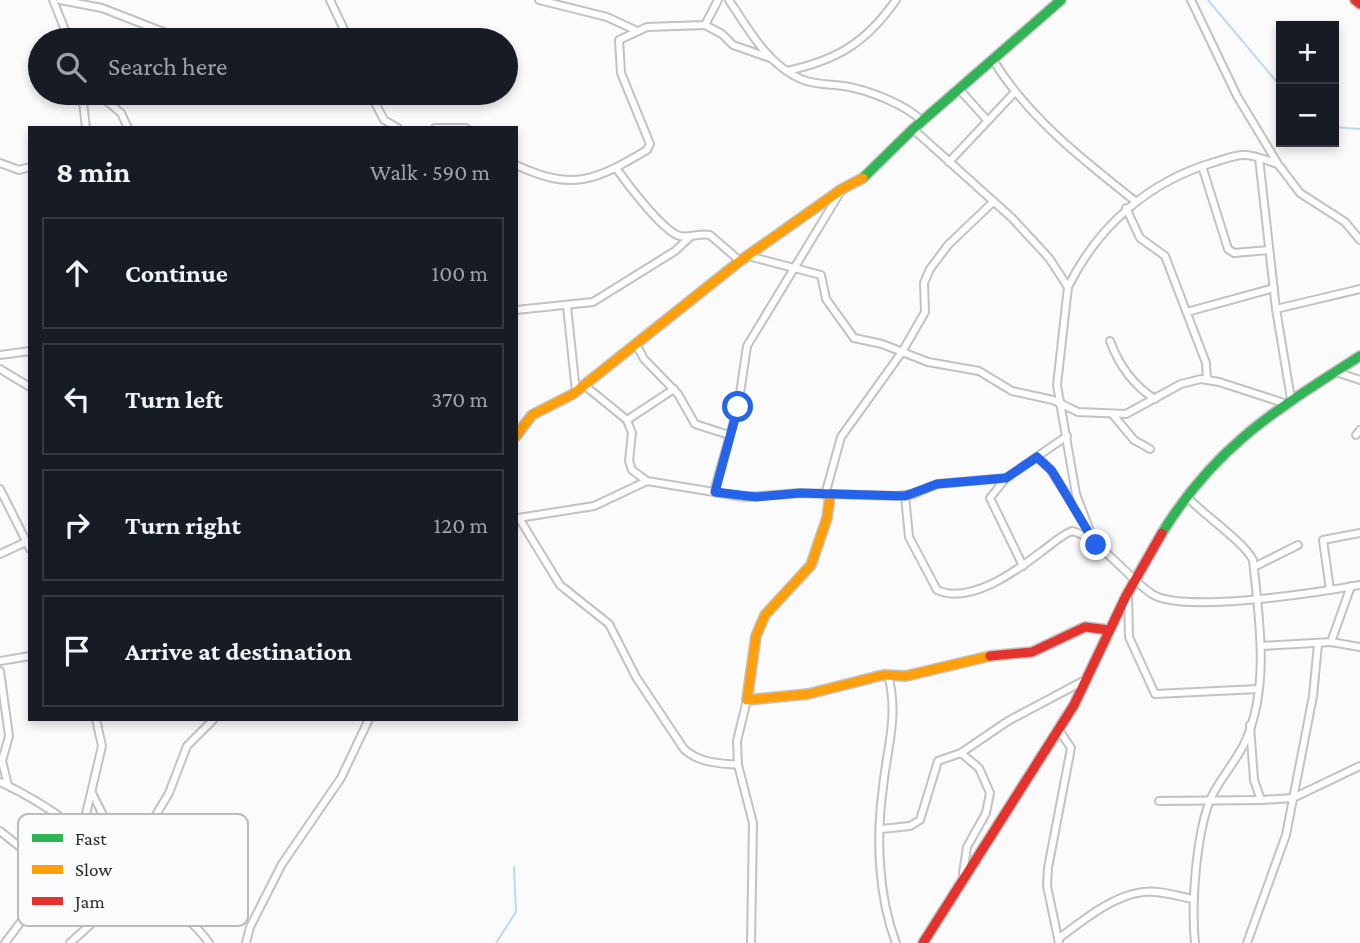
<!DOCTYPE html>
<meta charset="utf-8">
<style>
:root{--surface:#171b24;--page:#20242c;--text:#f1f3f6;--muted:#9ea1a6;--line:#363941}
body{margin:0;font-family:"Crimson Pro",serif;background:var(--page);color:var(--text)}
.controls{position:absolute;right:21px;top:21px;display:grid;overflow:hidden;border-radius:0px;box-shadow:0 4px 10px #0003}
.controls button{width:63px;height:63px;display:grid;place-items:center;padding:0;border:0;border-bottom:2px solid var(--line);background:var(--surface);color:var(--text);font:35px sans-serif}
.stop{position:absolute;width:21px;height:21px;margin:-16px;border:5px solid #2563eb;border-radius:50%;background:#fff}
.stop.end{background:#2563eb;border-color:#fff;box-shadow:0 2px 7px #0008}
.list{margin:0;padding:0;list-style:none}
h2{display:flex;justify-content:space-between;align-items:center;height:91px;margin:0;padding:0 28px;font-size:30px}
h2 small{font-size:23px;font-weight:400;color:var(--muted)}
.list li{display:grid;grid-template-columns:46px 1fr auto;gap:21px;align-items:center;box-sizing:border-box;height:112px;margin:0 14px 14px;padding:0 14px;border:2px solid var(--line);border-radius:0px}
.list b{display:block;font-size:26px;white-space:nowrap}
.list em{font-size:23px;font-style:normal;color:var(--muted)}
.icon{flex:none;width:38px;height:38px;fill:none;stroke:currentColor;stroke-width:2;stroke-linecap:round;stroke-linejoin:round}
.map{position:relative;flex:none;width:1360px;height:943px;overflow:hidden}
.search{position:absolute;background:var(--surface);box-shadow:0 4px 10px #0003;left:28px;top:28px;width:490px;height:77px;display:flex;align-items:center;gap:18px;box-sizing:border-box;padding:0 24px;border-radius:38px;color:var(--muted);font-size:26px}
.panel{position:absolute;background:var(--surface);box-shadow:0 4px 10px #0003;left:28px;top:126px;width:490px;height:595px;border-radius:0px}
.map>svg:first-child{display:block}
.lines{fill:none;stroke-linecap:round;stroke-linejoin:round}
.stream{stroke:#bbd9f1;stroke-width:2}
.street-casing{stroke:#c2c2c2;stroke-width:10}
.fast-casing{stroke:#c2c2c2;stroke-width:12}
.slow-casing{stroke:#c2c2c2;stroke-width:12}
.jam-casing{stroke:#c2c2c2;stroke-width:12}
.street{stroke:#fefeff;stroke-width:6}
.fast{stroke:#30b455;stroke-width:9}
.slow{stroke:#ff9f0a;stroke-width:9}
.jam{stroke:#e5322d;stroke-width:9}
.route{stroke:#2563eb;stroke-width:9}
.key{fill:#fafbfd;stroke:#bbbcbd;stroke-width:2}
.key-label{font-size:19px;fill:#282929}
</style>
<div class="map">
<svg width="1360" height="943" viewBox="0 0 1360 943">
<rect width="100%" height="100%" fill="#fbfbfc"/>
<g class="lines">
<g class="stream">
<path d="M1208,0l73,87"/>
<path d="M1334,127l26,2"/>
<path d="M496,943l20,-31 -2,-45"/>
</g>
<defs>
<g id="street">
<path d="M53,0l16,40"/>
<path d="M60,0l42,8 82,32"/>
<path d="M330,0l19,40"/>
<path d="M539,0l68,17 28,13"/>
<path d="M729,0c19,29 39,65 72,79 13,6 29,5 43,7 24,4 61,18 78,35"/>
<path d="M1191,0l46,96 41,68 22,29 45,29 15,18"/>
<path d="M705,25l17,9 11,11 37,13"/>
<path d="M993,60c36,58 89,99 142,141"/>
<path d="M787,71c50,-11 79,-28 109,-71"/>
<path d="M959,89l28,31"/>
<path d="M82,93l4,35"/>
<path d="M97,93l24,20 7,15"/>
<path d="M370,93l14,27 14,8"/>
<path d="M435,128h31"/>
<path d="M913,129l99,89 37,40 19,29 -11,98 19,109 19,50"/>
<path d="M1259,158l17,151 15,90"/>
<path d="M949,162l65,-69"/>
<path d="M0,163l19,7 11,-3"/>
<path d="M516,165c58,27 80,15 131,-15l3,-6 -29,-71 -2,-33 28,-13 58,-2 13,-25"/>
<path d="M1202,166l26,83 6,4 35,-3"/>
<path d="M616,168c12,17 43,58 61,67 10,5 22,-3 33,0l30,26"/>
<path d="M1126,208l14,30 25,18 41,107 1,17"/>
<path d="M748,256l73,19 5,24 28,39 28,6 46,18 51,9 33,20 41,9 25,12 48,2 55,-30 20,-5 18,3 65,21"/>
<path d="M1068,287c30,-61 81,-106 147,-125 10,-3 21,-8 31,-7 11,1 21,5 31,9"/>
<path d="M567,306l9,86"/>
<path d="M1276,309l84,-20"/>
<path d="M516,310l77,-8 82,-51 16,-15"/>
<path d="M1187,312l87,-24"/>
<path d="M1110,341c9,24 24,45 45,58"/>
<path d="M636,344l8,15 34,35 17,30 34,11"/>
<path d="M0,355l30,-4"/>
<path d="M0,369l30,18"/>
<path d="M1336,372l24,8"/>
<path d="M584,385l43,35 5,13 -3,28 3,9 15,11 97,16 56,-4 96,3 18,-2 23,-10 69,-6 61,-42"/>
<path d="M1114,416l20,24 16,9"/>
<path d="M627,420l47,-31"/>
<path d="M1356,435l4,-5"/>
<path d="M1037,457l13,12 31,48"/>
<path d="M1006,478l-16,20 33,68"/>
<path d="M0,489l30,60"/>
<path d="M714,491l24,-84 9,-61 94,-155"/>
<path d="M825,495l16,-58 61,-85 23,-40 -1,-29 6,-14 18,-24 45,-43"/>
<path d="M905,496l4,41 28,53c33,15 79,-19 104,-38 10,-7 20,-17 31,-21 25,5 57,48 80,63 30,20 169,-2 208,-9"/>
<path d="M1188,498c17,18 55,43 65,62 6,59 17,124 -7,180 -9,21 -27,39 -36,60 -14,36 -19,105 -15,143"/>
<path d="M518,518l76,-12 53,-25"/>
<path d="M519,518l41,67 49,39 27,53 48,72c15,14 34,14 54,16"/>
<path d="M0,554l28,-13"/>
<path d="M1254,567l44,-22"/>
<path d="M1330,590l-7,-50 37,-7"/>
<path d="M1128,596l1,41 26,57 103,-5"/>
<path d="M1331,642l20,-56"/>
<path d="M1261,646l70,-4 29,5"/>
<path d="M0,661l30,-5"/>
<path d="M0,671l9,65 -7,25 6,24"/>
<path d="M888,675c11,40 -1,73 -5,112 -7,50 -5,109 13,156"/>
<path d="M747,700l-10,41 1,24 15,58 -2,120"/>
<path d="M1250,725l4,55 7,20 32,-2 67,-32"/>
<path d="M1059,730l12,18 -23,120 -1,18 12,57"/>
<path d="M961,753l18,15 11,25 -4,20 -19,34 -4,26"/>
<path d="M0,782c57,26 102,66 149,106 20,17 45,33 60,55"/>
<path d="M92,793l16,32 6,34"/>
<path d="M1159,801l102,-1"/>
<path d="M881,829l29,-3 10,-6 18,-59 23,-8 47,-32 79,-42"/>
<path d="M0,831l103,83"/>
<path d="M82,831l20,-85 -6,-27"/>
<path d="M1058,939c23,-17 55,-44 85,-47 17,-2 34,4 49,7"/>
<path d="M5,943l51,-68"/>
<path d="M70,943l70,-63 13,-60 16,-27 18,-47 27,-27"/>
<path d="M246,943l4,-16 32,-63 59,-86 28,-59"/>
<path d="M1247,943l39,-108 27,-139 5,-52"/>
</g>
<g id="fast">
<path d="M863,178l50,-49 148,-129"/>
<path d="M1162,533c54,-88 114,-123 198,-177"/>
</g>
<g id="slow">
<path d="M516,436l16,-21 41,-21 167,-133 102,-72 21,-11"/>
<path d="M830,496l-3,22 -16,47 -46,50 -9,21 -9,64 61,-6 75,-19 23,1 84,-20"/>
</g>
<g id="jam">
<path d="M1355,0l5,4"/>
<path d="M990,656l42,-4 53,-25 24,3"/>
<path d="M923,943l151,-238 52,-109 36,-63"/>
</g>
</defs>
<use href="#street" class="street-casing"/>
<use href="#fast" class="fast-casing"/>
<use href="#slow" class="slow-casing"/>
<use href="#jam" class="jam-casing"/>
<use href="#street" class="street"/>
<use href="#fast" class="fast"/>
<use href="#slow" class="slow"/>
<use href="#jam" class="jam"/>
</g>
<g class="lines">
<path class="route" d="M738,407l-23,85 41,5 44,-4 105,3 32,-12 69,-6 31,-21 15,14 44,74"/>
</g>
<rect x="18" y="814" width="230" height="112" rx="10" class="key"/>
<rect x="32" y="834" width="31" height="8" fill="#30b455"/>
<rect x="32" y="865" width="31" height="9" fill="#ff9f0a"/>
<rect x="32" y="897" width="31" height="8" fill="#e5322d"/>
<g class="key-label">
<text x="75" y="845">Fast</text>
<text x="75" y="876">Slow</text>
<text x="75" y="908">Jam</text>
</g>
</svg>
<div class="controls">
<button>+</button>
<button>−</button>
</div>
<div class="stop" style="left:738px;top:407px"></div>
<div class="stop end" style="left:1096px;top:545px"></div>
<div class="search"><svg class="icon" aria-label="search" viewBox="0 0 24 24"><circle cx="10" cy="10" r="6"/><path d="M15 15l6 6"/></svg>Search here</div>
<section class="panel">
<h2>8 min<small>Walk · 590 m</small></h2>
<ul class="list">
<li><svg class="icon" aria-label="ahead" viewBox="0 0 24 24"><path d="M12 20V5M6 11l6-6 6 6"/></svg><div><b>Continue</b></div><em>100 m</em></li>
<li><svg class="icon" aria-label="left" viewBox="0 0 24 24"><path d="M17 20v-9H6M10 6l-5 5 5 5"/></svg><div><b>Turn left</b></div><em>370 m</em></li>
<li><svg class="icon" aria-label="right" viewBox="0 0 24 24"><path d="M7 20v-9h11M14 6l5 5-5 5"/></svg><div><b>Turn right</b></div><em>120 m</em></li>
<li><svg class="icon" aria-label="arrive" viewBox="0 0 24 24"><path d="M6 21V4h12l-3 4 3 4H6"/></svg><div><b>Arrive at destination</b></div></li>
</ul>
</section>
</div>
